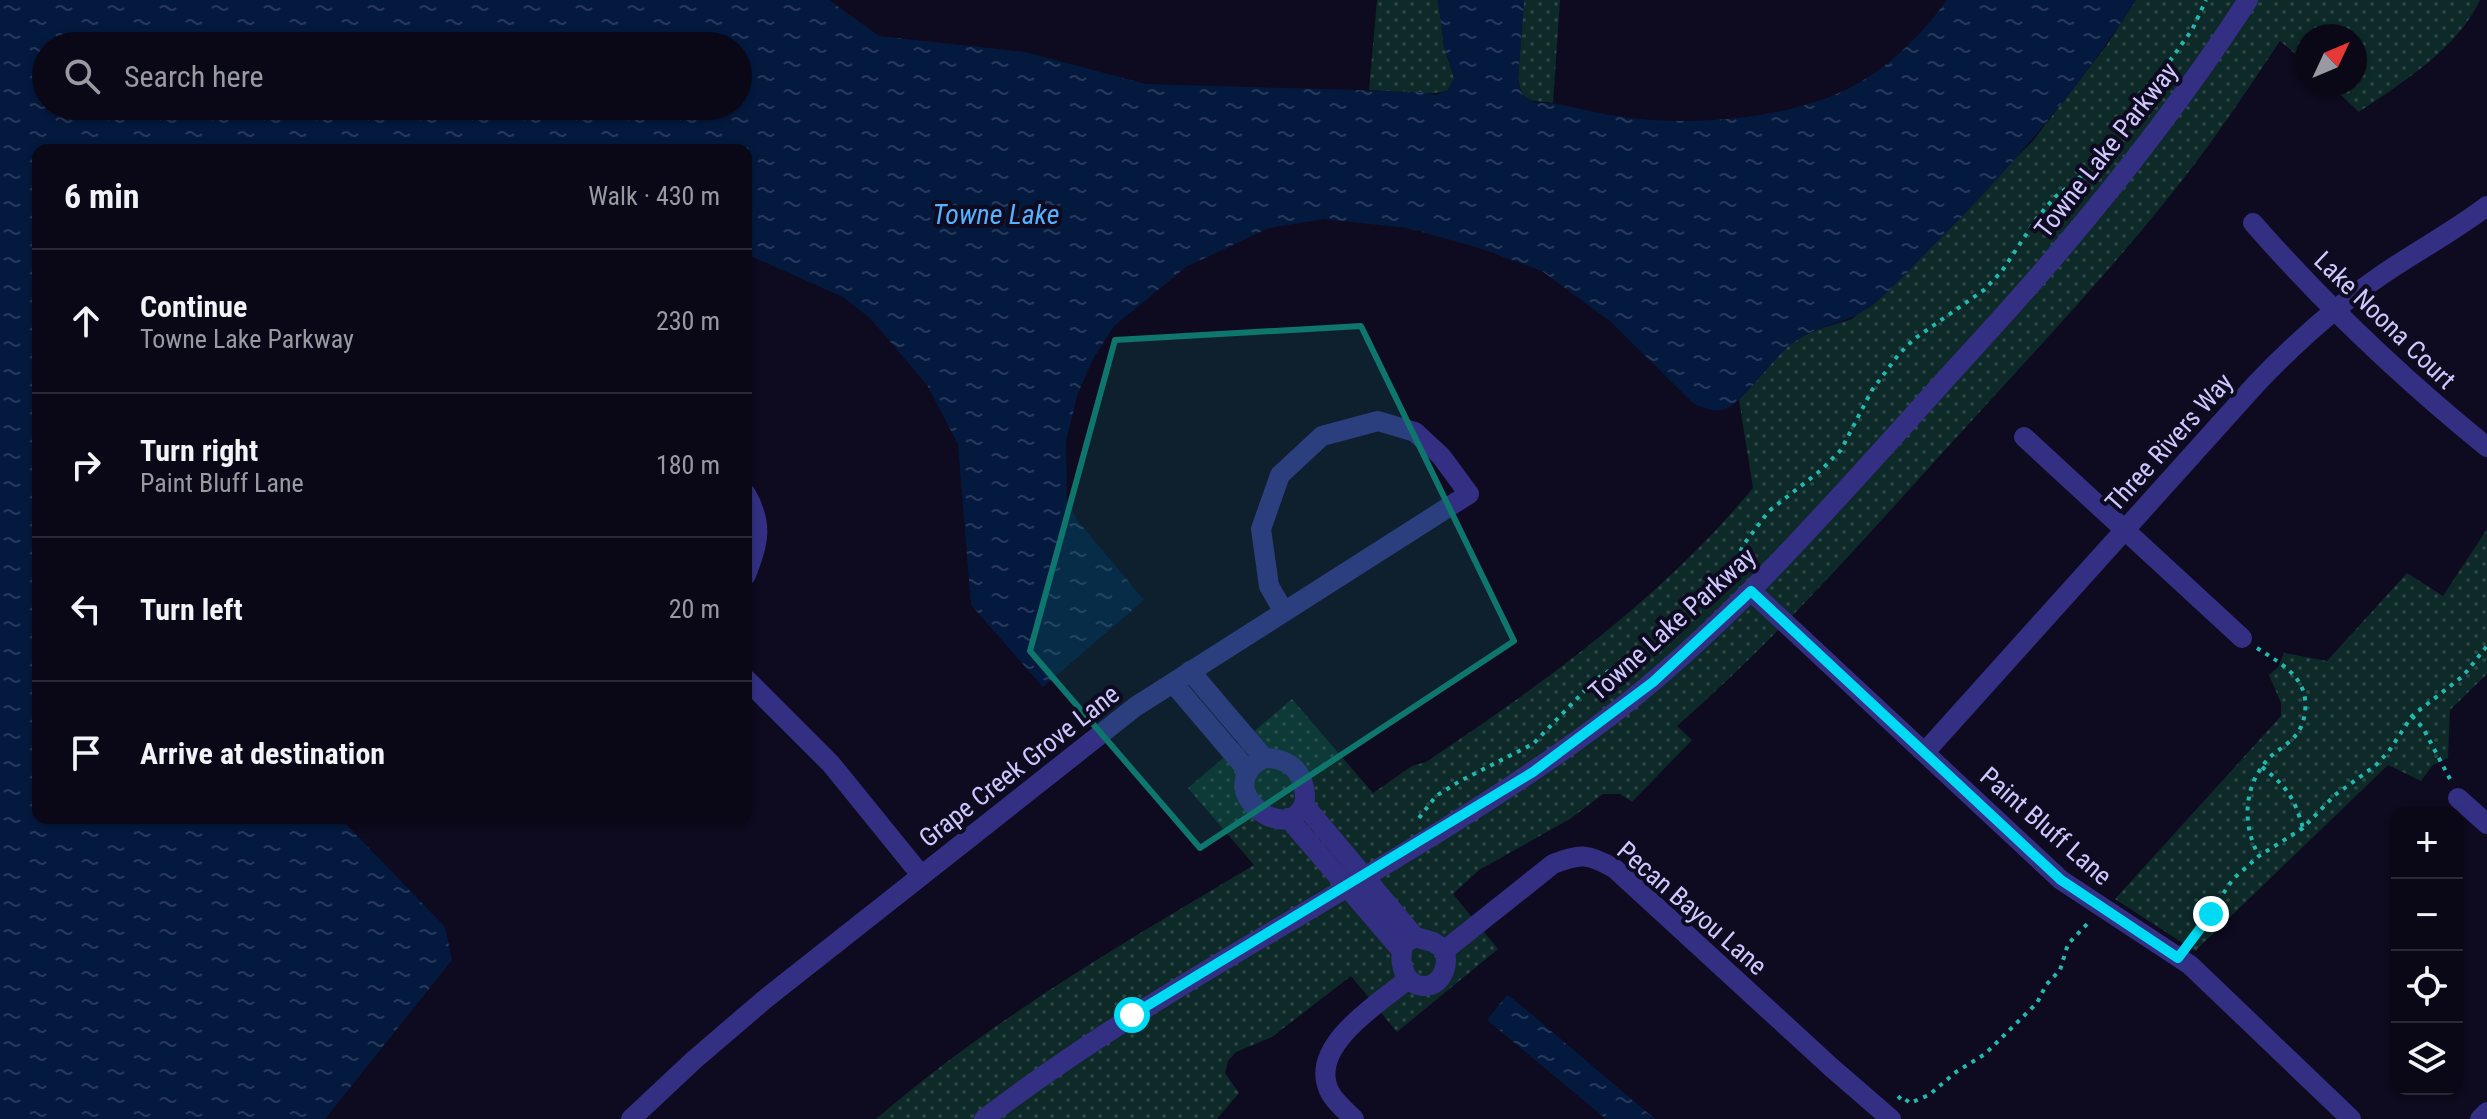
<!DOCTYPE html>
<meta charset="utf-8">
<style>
:root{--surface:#0a0817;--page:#181624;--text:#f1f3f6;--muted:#999aa1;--line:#2a2936}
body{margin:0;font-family:"Roboto Condensed",sans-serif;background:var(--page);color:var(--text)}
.controls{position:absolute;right:24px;bottom:24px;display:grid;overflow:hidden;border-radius:16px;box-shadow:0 2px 6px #0004}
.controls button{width:72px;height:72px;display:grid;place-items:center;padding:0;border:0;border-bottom:2px solid var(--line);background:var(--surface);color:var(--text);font:40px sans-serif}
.compass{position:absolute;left:2295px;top:24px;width:72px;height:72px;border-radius:50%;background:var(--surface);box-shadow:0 2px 6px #0004;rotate:46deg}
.stop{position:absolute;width:24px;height:24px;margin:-18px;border:6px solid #00dbf3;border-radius:50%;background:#fff}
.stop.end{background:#00dbf3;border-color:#fff;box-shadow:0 2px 8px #0008}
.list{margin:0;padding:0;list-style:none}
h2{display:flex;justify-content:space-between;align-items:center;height:104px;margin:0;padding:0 32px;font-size:34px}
h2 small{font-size:26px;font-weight:400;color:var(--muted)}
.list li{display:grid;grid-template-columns:52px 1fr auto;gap:24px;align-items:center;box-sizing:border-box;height:144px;padding:0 32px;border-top:2px solid var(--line)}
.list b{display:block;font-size:30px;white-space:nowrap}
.list p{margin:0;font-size:26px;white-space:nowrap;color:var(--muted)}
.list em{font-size:26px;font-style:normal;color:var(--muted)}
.icon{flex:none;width:44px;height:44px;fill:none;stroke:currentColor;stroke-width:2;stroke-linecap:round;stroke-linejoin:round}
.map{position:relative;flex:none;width:2487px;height:1119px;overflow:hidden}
.search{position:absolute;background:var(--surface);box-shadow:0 2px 6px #0004;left:32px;top:32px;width:720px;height:88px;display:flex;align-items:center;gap:20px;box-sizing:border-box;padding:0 28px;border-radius:44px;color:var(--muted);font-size:30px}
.panel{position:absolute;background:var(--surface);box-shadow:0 2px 6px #0004;left:32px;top:144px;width:720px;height:680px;border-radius:16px}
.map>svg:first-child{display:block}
.grass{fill:url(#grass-dots)}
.water{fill:url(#water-ripples);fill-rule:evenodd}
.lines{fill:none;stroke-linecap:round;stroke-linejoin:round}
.path{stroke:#21bab1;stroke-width:4;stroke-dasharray:4 6;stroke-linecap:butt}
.minor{stroke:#333083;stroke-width:20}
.route{stroke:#00dbf3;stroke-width:10}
.marked{fill:#0f766e;fill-opacity:0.2;stroke:#0f766e;stroke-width:6;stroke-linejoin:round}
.labels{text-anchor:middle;stroke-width:8;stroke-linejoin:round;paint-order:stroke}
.street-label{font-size:26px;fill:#cfc8ff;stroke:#0e0a1f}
.water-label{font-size:28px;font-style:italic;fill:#56b1ff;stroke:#0e0a1f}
</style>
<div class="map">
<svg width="2487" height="1119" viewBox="0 0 2487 1119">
<defs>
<pattern id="grass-dots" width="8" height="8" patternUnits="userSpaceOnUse" patternTransform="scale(2)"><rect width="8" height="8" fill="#0d2a29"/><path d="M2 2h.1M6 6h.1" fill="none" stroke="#2f4749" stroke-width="1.8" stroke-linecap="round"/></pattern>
<pattern id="water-ripples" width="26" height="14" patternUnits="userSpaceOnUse" patternTransform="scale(2)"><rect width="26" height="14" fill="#04193e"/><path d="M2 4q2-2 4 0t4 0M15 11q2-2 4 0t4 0" fill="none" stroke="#28395b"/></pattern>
</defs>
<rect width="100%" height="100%" fill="#0e0a1f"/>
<g class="grass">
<path d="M1377,0h61l6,47 10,31 -6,12c-13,7 -61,1 -79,0z"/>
<path d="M1524,0h36l-7,103c-22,-3 -31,2 -35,-25z"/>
<path d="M2136,0h344c-23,49 -77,82 -121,112l-30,-28h26v-48h-48v28l-27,-23c-38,57 -76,114 -120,167 -65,80 -136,155 -205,231 -90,99 -177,199 -278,287l15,14 -60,62 -12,-8h-17l-33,25 -91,51 -26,24 45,55 -101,83 -46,-56 -79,61 -36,15 -8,9 -3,12 14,20 -22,26h-341c116,-100 247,-176 378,-254l-66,-77 104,-89 81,94 39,-27 14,-4c118,-79 236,-164 327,-274l-14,-88c17,-20 35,-46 58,-60 17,-11 36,-15 55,-21l180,-177 74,-96z"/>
<path d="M2487,529v145l-37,36 -2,48 -15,7 -12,16 -33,-16 -193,186 -80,-52 166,-183v-13l-12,-28 9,-8 6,-14 43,8 80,-88 36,23z"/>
</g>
<g class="water">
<path d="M0,0h829l50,36 146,16 121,32 275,8 15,3 12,-5 6,-12 -10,-31 -6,-47h86l-6,78c1,9 2,16 10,21 8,6 18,3 29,5 17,3 35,8 53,11 63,11 144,7 205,-13 56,-17 98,-56 132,-102h189c-59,91 -129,173 -206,249 -18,18 -36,38 -56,55 -24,19 -53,20 -77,36 -23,14 -54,66 -75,70 -10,2 -20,-3 -29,-7l-82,-81 -69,-51 -63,-23 -71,-20 -84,-9 -55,9 -83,39 -72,59 -21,33 -15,34 -12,48 1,58 10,21 67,80 -101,87 -72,-82 -13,-161 -31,-59 -57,-67 -27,-21 -97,-43v-104h-708v668h302l105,109 7,33 -127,159h-325zM46,46h692v60h-692z"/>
<path d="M1507,995l4,2 144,122h-49l-119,-99z"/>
</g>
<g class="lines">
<g class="path">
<path d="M2147,105l9,-25 36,-50 14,-30"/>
<path d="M1723,587l21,-43 25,-33 51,-40 21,-21 31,-60 27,-36 15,-15 70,-49 18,-19 35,-53 18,-21 56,-44"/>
<path d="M2257,648c26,17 52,30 48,64 -1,8 -4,17 -9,23 -8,10 -19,15 -28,24 -25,28 -26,66 -9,97"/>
<path d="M2412,716l11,12 27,51"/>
<path d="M2262,767c25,20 32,30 41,61"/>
<path d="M1419,818l17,-22 24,-15 73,-37 62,-64 26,-17 45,-20"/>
<path d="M2190,943l43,-64 26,-23 44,-28 32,-33 40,-29 14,-15 23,-35 51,-40 24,-30"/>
<path d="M1898,1099l3,-3 9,7 19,-8 27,-23 29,-18 52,-51 9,-18 14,-15 8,-26 21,-22"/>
</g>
<g class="minor">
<path d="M2253,223c72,82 149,155 234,224"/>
<path d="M2024,437l218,201"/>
<path d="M746,494c18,32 12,49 0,81"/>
<path d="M1751,591l310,289 129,85 161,154"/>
<path d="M1190,671l74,87"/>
<path d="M746,679l85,85 90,111"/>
<path d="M1173,683l74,87"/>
<path d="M1925,752l331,-368c39,-41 80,-78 127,-110 34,-23 71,-43 104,-68"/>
<path d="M1264,758c20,0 36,8 40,30 1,5 2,13 -1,18 -18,40 -94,-19 -39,-48z"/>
<path d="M2458,798l29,26"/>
<path d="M1304,805l111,132"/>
<path d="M1288,818l114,133"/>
<path d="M1415,937l18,5 12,8c9,49 -54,49 -42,-6z"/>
<path d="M1445,950l108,-86c28,-11 35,-10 61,4l218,200 59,51"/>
<path d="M631,1119l63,-59 70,-60 371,-293 334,-213 -28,-38 -26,-24 -37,-11 -56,15 -42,39 -19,54 8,57 15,26"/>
<path d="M984,1119c191,-146 412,-246 606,-388 121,-88 219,-201 319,-311 51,-58 105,-114 154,-173 67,-79 129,-161 185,-247"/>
<path d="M1354,1119c-10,-10 -23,-20 -27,-34 -13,-42 52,-82 80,-105"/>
<path d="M2480,1119l7,-7"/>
</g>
</g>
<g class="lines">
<path class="route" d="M1132,1015l401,-243 120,-90 98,-91 310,289 117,78 33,-44"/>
</g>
<path class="marked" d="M1361,326l153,315 -314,207 -170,-197 85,-311z"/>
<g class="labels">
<g class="street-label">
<text transform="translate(2106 150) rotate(-52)" y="9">Towne Lake Parkway</text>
<text transform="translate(2385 320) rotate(44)" y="9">Lake Noona Court</text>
<text transform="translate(2169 442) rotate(-48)" y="9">Three Rivers Way</text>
<text transform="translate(1672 624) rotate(-42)" y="9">Towne Lake Parkway</text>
<text transform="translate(1019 766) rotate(-38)" y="9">Grape Creek Grove Lane</text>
<text transform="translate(2046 826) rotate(41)" y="9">Paint Bluff Lane</text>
<text transform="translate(1692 908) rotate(41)" y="9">Pecan Bayou Lane</text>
</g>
<g class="water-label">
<text x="996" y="224">Towne Lake</text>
</g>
</g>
</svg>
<div class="controls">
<button>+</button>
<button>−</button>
<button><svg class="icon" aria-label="locate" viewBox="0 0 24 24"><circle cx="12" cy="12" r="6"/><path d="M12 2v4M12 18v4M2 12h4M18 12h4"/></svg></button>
<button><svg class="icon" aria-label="layers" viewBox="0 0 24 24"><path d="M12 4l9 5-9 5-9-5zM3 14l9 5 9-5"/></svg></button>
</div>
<svg class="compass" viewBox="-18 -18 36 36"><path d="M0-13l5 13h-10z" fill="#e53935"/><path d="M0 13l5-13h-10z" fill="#999aa1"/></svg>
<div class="stop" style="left:1132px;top:1015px"></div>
<div class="stop end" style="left:2211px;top:914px"></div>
<div class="search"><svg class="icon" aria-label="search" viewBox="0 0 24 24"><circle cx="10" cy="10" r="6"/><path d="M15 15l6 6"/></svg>Search here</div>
<section class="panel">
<h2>6 min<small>Walk · 430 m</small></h2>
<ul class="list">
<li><svg class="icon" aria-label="ahead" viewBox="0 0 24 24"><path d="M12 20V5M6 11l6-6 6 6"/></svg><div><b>Continue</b><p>Towne Lake Parkway</p></div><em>230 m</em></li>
<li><svg class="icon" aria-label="right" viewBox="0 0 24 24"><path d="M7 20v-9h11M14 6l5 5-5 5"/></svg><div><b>Turn right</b><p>Paint Bluff Lane</p></div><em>180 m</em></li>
<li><svg class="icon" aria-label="left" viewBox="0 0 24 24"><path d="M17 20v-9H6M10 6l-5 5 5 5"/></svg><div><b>Turn left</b></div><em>20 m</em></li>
<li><svg class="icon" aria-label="arrive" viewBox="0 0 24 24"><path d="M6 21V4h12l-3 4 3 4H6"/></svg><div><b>Arrive at destination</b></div></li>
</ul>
</section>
</div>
